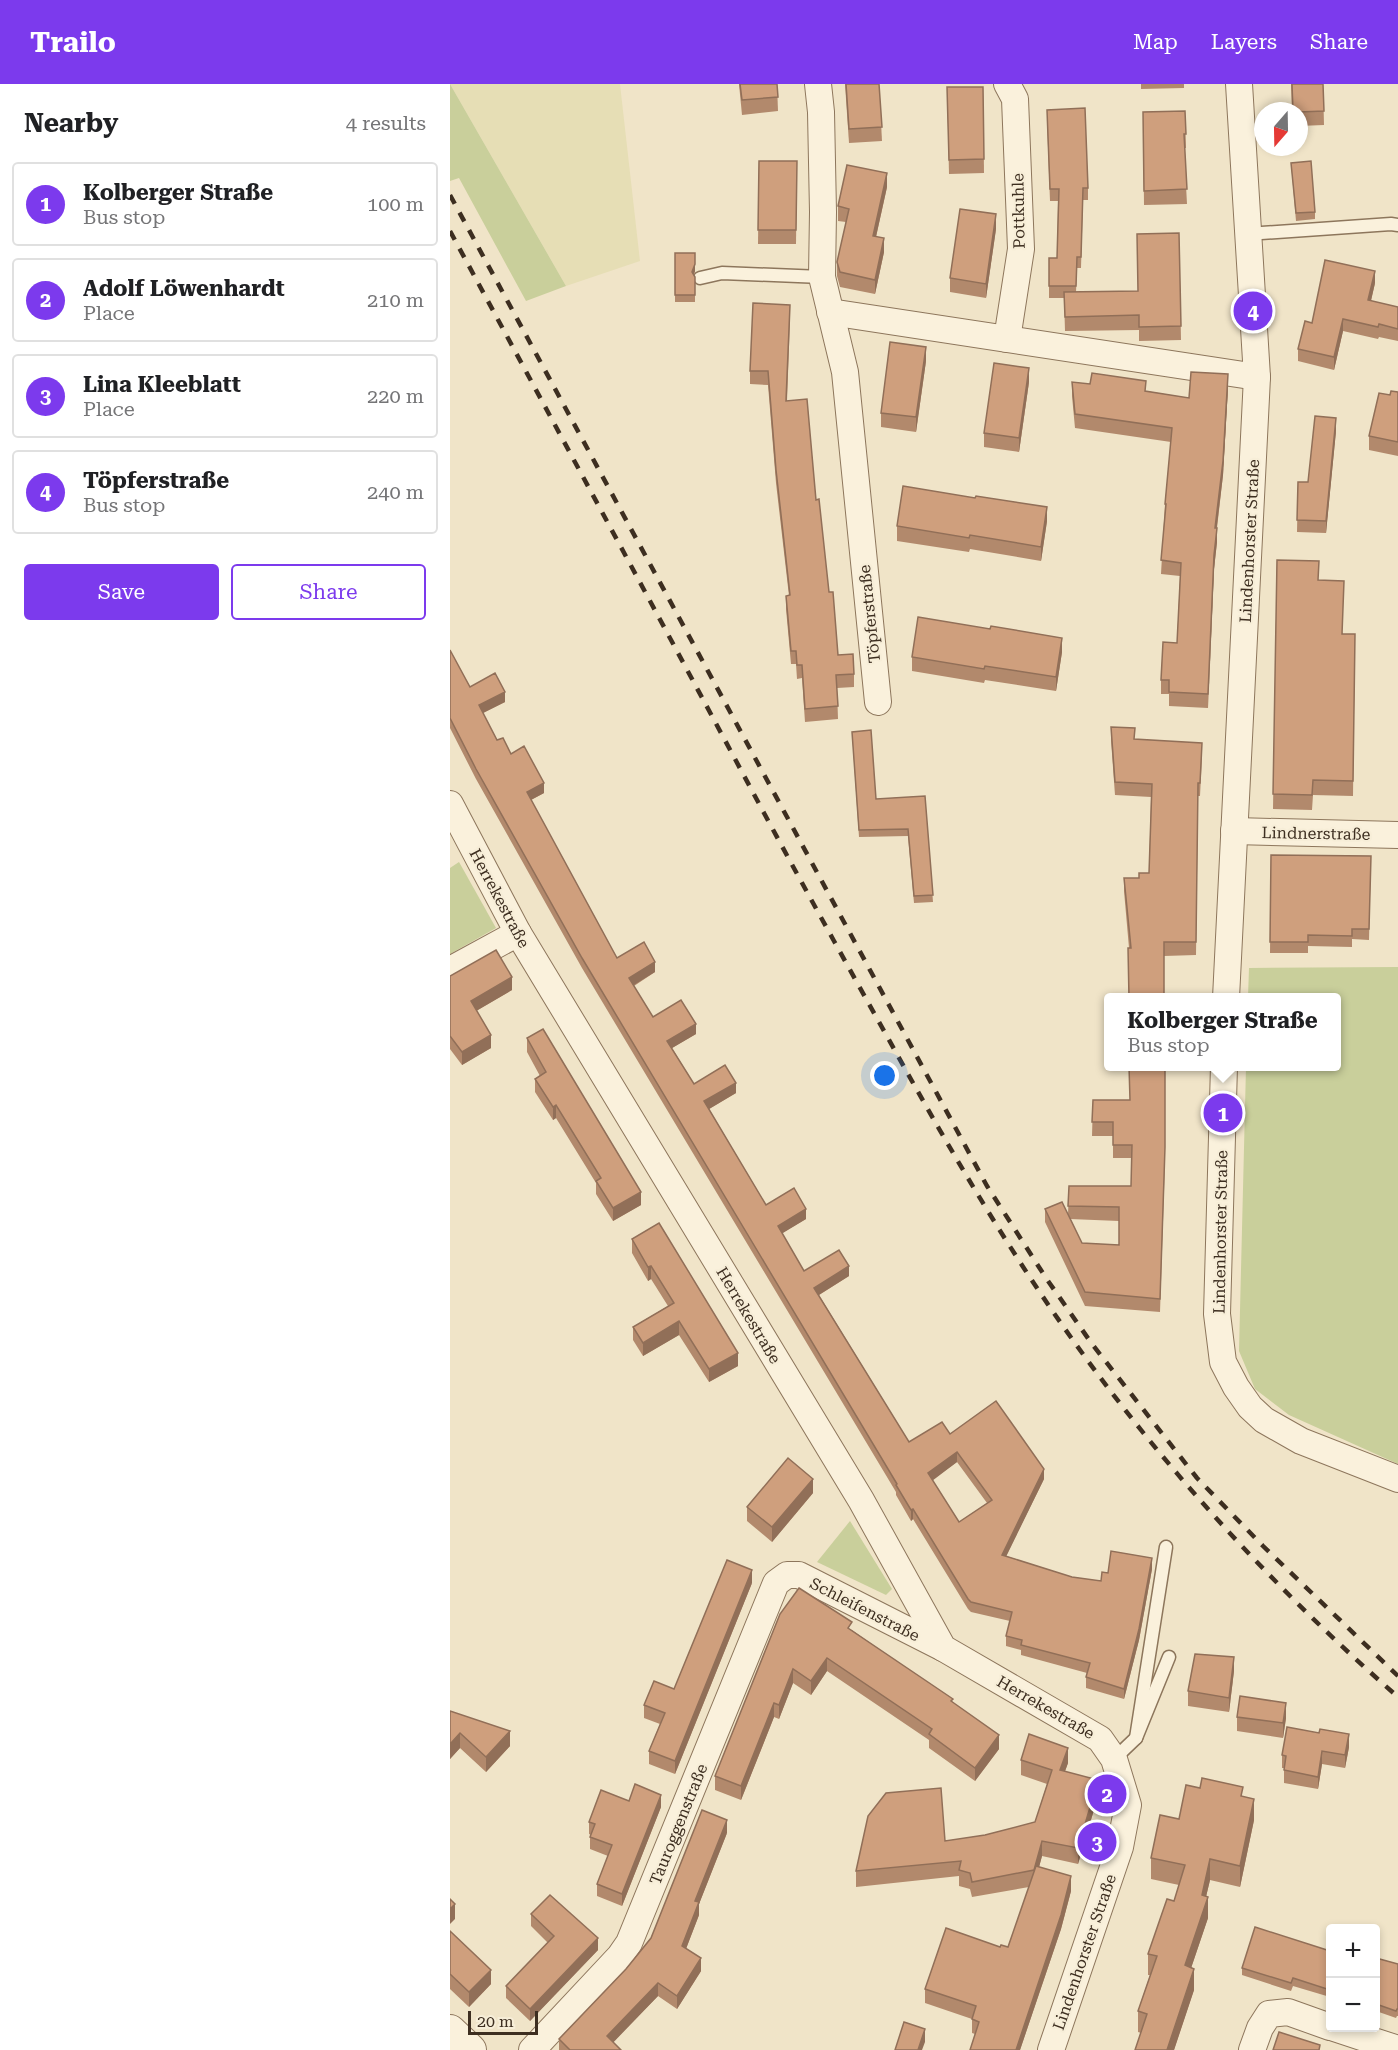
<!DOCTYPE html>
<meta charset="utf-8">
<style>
:root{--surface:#fff;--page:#f6f6f6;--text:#202124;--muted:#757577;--line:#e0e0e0;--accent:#7c3aed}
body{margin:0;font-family:"Roboto Serif",serif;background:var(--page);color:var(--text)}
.controls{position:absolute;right:18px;bottom:18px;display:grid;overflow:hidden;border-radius:6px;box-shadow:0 3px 9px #0003}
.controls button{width:54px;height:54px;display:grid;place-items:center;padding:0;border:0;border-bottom:2px solid var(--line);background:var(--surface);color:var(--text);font:30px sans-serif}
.compass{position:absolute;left:804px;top:18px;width:54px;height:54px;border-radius:50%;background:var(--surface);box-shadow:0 3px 9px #0003;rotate:200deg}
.scale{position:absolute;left:18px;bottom:15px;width:70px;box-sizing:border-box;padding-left:6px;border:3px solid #3d2e20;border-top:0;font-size:16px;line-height:21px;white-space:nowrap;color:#3d2e20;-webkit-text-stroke:4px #f7eed8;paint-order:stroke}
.you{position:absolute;left:435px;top:992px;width:21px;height:21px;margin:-15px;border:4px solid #fff;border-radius:50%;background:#1a73e8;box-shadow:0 0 0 9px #1a73e833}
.badge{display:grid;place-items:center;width:39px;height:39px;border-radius:50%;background:var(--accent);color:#fff;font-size:20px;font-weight:700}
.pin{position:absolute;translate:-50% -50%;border:3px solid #fff;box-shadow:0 2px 6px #0006}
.popup{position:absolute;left:654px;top:909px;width:237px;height:78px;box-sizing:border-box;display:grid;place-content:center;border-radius:6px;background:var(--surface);filter:drop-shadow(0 2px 4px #0005);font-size:20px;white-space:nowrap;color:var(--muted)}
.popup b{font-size:22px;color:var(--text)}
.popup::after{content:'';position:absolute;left:50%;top:100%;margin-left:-12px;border:12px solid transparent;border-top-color:var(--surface)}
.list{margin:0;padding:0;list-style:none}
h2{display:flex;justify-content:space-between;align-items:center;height:78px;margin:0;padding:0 24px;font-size:26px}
h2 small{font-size:20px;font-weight:400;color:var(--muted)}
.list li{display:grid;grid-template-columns:39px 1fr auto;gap:18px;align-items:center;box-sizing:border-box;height:84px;margin:0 12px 12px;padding:0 12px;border:2px solid var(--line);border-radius:6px}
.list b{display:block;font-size:22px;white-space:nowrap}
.list p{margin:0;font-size:20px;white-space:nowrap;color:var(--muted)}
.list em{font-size:20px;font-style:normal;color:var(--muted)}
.actions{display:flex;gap:12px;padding:18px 24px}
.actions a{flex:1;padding:14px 0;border:2px solid var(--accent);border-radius:6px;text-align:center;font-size:21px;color:var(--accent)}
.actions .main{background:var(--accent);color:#fff}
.map{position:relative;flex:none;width:948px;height:1966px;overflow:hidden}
header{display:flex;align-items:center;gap:36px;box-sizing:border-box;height:84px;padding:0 30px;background:var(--accent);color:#fff}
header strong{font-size:28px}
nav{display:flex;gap:33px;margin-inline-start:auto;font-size:21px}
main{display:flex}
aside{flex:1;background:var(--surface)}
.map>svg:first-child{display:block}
.farmland{fill:#e6deb5}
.green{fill:#c9cf9b}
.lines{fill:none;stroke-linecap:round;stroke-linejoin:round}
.service-casing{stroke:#8d765c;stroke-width:15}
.minor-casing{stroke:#8d765c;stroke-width:28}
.tertiary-casing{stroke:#8d765c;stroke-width:34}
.service{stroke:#faf1dc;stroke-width:12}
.minor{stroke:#faf1dc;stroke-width:26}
.tertiary{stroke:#faf1dc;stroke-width:32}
.rail{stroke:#3d2e20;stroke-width:4.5;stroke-dasharray:10 10;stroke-linecap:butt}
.wall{fill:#b2896c;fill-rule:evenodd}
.shaded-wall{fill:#916f58}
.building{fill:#cf9f7d;stroke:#916f58;stroke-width:1.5;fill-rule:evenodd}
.labels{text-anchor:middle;stroke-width:4.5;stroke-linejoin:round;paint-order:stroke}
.street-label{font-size:16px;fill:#3d2e20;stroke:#f7eed8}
</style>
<header>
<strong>Trailo</strong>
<nav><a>Map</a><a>Layers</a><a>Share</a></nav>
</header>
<main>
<aside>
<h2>Nearby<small>4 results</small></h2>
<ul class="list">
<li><span class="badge">1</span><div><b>Kolberger Straße</b><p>Bus stop</p></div><em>100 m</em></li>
<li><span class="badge">2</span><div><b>Adolf Löwenhardt</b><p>Place</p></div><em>210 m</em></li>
<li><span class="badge">3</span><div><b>Lina Kleeblatt</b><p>Place</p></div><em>220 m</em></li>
<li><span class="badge">4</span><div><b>Töpferstraße</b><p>Bus stop</p></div><em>240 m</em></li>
</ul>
<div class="actions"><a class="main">Save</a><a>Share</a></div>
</aside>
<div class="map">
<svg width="948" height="1966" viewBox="0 0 948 1966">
<rect width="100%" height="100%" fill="#f0e4c8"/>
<path class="farmland" d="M0,0h170l20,177 -74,25z"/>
<g class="green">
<path d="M0,0l116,202 -40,15 -67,-123 -9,3z"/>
<path d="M9,778l37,66 -46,26v-86z"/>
<path d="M948,883v497l-109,-49 -34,-26 -16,-38 7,-284 91,-1v-68l-89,-1 1,-29z"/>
<path d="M400,1437l42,68 -6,6 -69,-33z"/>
</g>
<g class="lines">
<defs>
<g id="service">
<path d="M797,150l144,-10 7,1"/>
<path d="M250,194l22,-5 100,4"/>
<path d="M686,1654l30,-191"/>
<path d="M664,1675l22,-21 33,-81"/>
</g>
<g id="minor">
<path d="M368,0l3,28 2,100 -1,65 23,95 33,330"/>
<path d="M380,228l427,65"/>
<path d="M557,255l14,-90 -6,-150 -8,-15"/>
<path d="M0,720l68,129 343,567 82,148 157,91 14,20 14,46 -8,42 -69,203"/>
<path d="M784,747l164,4"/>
<path d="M0,886l68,-37"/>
<path d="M776,914l31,-621 -18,-293"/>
<path d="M774,982l-7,248 6,48 13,25 14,20 14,13 37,21 97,38"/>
<path d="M884,1944l64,21"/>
<path d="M82,1966l88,-94 9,-13 147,-360 11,-8h12l144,73"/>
<path d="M802,1966l8,-22 9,-14 19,-2 42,15"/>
</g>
<path id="tertiary" d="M0,1947l20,19"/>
</defs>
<use href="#service" class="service-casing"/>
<use href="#minor" class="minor-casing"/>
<use href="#tertiary" class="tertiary-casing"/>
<use href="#service" class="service"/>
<use href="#minor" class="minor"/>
<use href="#tertiary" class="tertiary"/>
<g class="rail">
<path d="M0,111l537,991 59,92 46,66 105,134 66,68 135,130"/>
<path d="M0,147c105,194 210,388 314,582 41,76 82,150 124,225 47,85 95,169 149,250 101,152 224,289 361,409"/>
</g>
</g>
<g class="wall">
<path d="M289,0h38l1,27 -36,4z"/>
<path d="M395,0h34l3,57 -33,2z"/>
<path d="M691,0h43v4l-43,1z"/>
<path d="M841,0h32l1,41 -25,1v-15h-7z"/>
<path d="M497,3h36l1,86 -35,1z"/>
<path d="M735,27l1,37h-2l3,56 -43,1 -1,-93z"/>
<path d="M597,37l41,67v12h-5l-2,68h-4l-1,24 62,-1 41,-58 2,107 -42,1v-11l-74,1 -1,-33h-15v-40h8l1,-57h-8z"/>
<path d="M309,77h38l-1,83h-38z"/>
<path d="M841,79l24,49v7l-19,2z"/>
<path d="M437,103l-11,50 8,15 -9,42 -35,-7 -3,-11v-14l9,-40 -8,-1v-15z"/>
<path d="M546,145l-10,69 -36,-6v-14z"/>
<path d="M225,169h20v18l-1,4 1,2v25h-20z"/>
<path d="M925,199l-4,18 27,6v34l-19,-4 -1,2 -35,-8 -9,39 -36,-9v-12l14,-26z"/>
<path d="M340,235l-3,82 29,99 22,155 16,19v13l-17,1 1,31 -33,3 -3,-44 -5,1 -1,-15h-5l-5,-55v-13h3l-13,-113 -8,-98 -18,-1v-13z"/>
<path d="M476,277l-10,71 -35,-5v-14z"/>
<path d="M579,298l-10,70 -35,-5v-14z"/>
<path d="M622,298l74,9 43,7 39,-10 -5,87 -6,53v14l-3,27 -6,139 -39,-2v-12h-8v-14l16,-37 3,-67 -19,-2 4,-70 6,-62 -96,-14 -3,-32z"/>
<path d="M948,308v64l-29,-6v-14l21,-41z"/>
<path d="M886,347l-10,102 -29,-1 1,-50h10z"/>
<path d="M597,437l-6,40 -71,-12 -1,3 -72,-11v-15z"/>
<path d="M827,476l42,20 24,54h12l-2,162 -40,-1 -1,15 -39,-1z"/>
<path d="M0,566l20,37 35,15 -22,11 14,27 14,14 33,39 -13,7 86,158 38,14 -21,14 19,31 43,17 -24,14 22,36 42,9 -27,16 57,96 40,14 -24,14 22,38 45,5 -30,19 90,147 41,-8 94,45 -38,77 66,21 29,4 7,-8 44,-4 -13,71 -15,59 -38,-11v-11l1,-4 -66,-18v-5l-15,-4v-10l4,-15 -39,-9 -3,-3 -55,-90 -2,2 -15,-26v-3l-314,-524 -106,-189 -26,-51zM507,1378l30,41 -28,19 -27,-42z"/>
<path d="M612,568l-6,39 -71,-11 -1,3 -72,-12v-14z"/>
<path d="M661,643l24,12 67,17 -2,40h-2l-2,159 -32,1 -35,-8 -5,-57v-13h15l10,-5 2,-76 -36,-2 -4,-55z"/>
<path d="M402,648l24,67 49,-3 8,106 -19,1 -6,-67 -49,1z"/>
<path d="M821,771l100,1 -2,84 -17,-1v8l-44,-1v7h-38z"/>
<path d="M0,892l62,14 -36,21 15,37 -29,17 -12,-16z"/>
<path d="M77,954l114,167 -28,16 -17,-27v-11l-40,-65 -3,2 -18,-28v-13l5,-3 -13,-24z"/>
<path d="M643,1016l72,61 -5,151 -75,-6 -40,-84v-13l23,6 1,-29h62l1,-28h-19v-22h-21zM620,1135l49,2v24l-37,-2z"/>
<path d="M182,1155l106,127 -29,16 -30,-47 -36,21 -10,-16v-13l35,-21 -17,-27 -3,2 -16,-28z"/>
<path d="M363,1409l-41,49 -25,-21v-14z"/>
<path d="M302,1499l-77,191 -26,-10v-13l11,-27 -16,-6v-13l30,-16z"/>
<path d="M330,1530l72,16 101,72 46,47 -24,32 -46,-33v-8l-102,-69 -16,24 -18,-12 -14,36 -5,-2 -33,83 -26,-10v-14z"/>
<path d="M784,1587l-5,41 -41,-6v-15z"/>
<path d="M0,1627l60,35 -24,26 -26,-24 -10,11z"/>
<path d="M787,1633l49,1 -3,20 -46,-7z"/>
<path d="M899,1663l-4,21 -23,-4 -4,25 -34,-6v-15h-2v-13z"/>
<path d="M571,1676l47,3 -3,8 33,25 -20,68 -36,-8 -3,11 32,24 -10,38 -41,121h-50l5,-16 -3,-1v-14l-47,-16v-14l75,-42h8l21,-60 -57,10 -2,-8 -11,-3v-10l-103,11v-16l89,-30 40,-6 50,-13 12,-38 -26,-9z"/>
<path d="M793,1713l11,23 -14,67 -30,-7 -4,17 2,21 -17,50 3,22 -20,60h-39l6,-17 -3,-1v-21l12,-36h-2v-21l26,-53 5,-16 -28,-6v-21l28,-39z"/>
<path d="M179,1717l32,6 -39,99 -25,-10v-12l11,-28 -18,-7v-12l1,-2 -2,-1v-12z"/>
<path d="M277,1749l-28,71v11l-13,34 15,22 -24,38 -19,-13 -45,46 8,8h-62v-11l67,-70 25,-31z"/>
<path d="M81,1830l67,36 -68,71 -24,-23v-12l42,-43 -17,-17z"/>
<path d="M0,1847l41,53 -22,23 -19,-18z"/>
<path d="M880,1860v53l-37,-11 -2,5 -49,-16v-7l85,-18z"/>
<path d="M926,1874l22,6v52h-1l-1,2 -20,-7z"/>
</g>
<g class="shaded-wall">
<path d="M437,89v14l-14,63v-14z"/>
<path d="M546,130v15l-10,69v-14z"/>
<path d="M434,154v14l-9,42v-14z"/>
<path d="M245,180v7l-3,8v-7z"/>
<path d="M925,187v12l-7,30v-13z"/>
<path d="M893,235v12l-9,39v-13z"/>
<path d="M476,263v14l-10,71v-15z"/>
<path d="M579,284v14l-10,70v-14z"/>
<path d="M778,290v14l-5,87 -8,67v-14z"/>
<path d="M886,334v13l-10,102v-12z"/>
<path d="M597,423v14l-6,40v-14z"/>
<path d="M767,444v14l-3,27 -6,139 6,-153z"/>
<path d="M612,554v14l-6,39v-14z"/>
<path d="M55,608v10l-26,13v-10z"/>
<path d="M94,699v10l-17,9v-10z"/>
<path d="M205,878v10l-26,16v-10z"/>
<path d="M62,893v13l-41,24v-13z"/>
<path d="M246,940v10l-29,17v-10z"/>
<path d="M41,951v13l-29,17v-13z"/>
<path d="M286,999v10l-32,19v-11z"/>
<path d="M106,1021v13l-3,2v-13z"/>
<path d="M191,1108v13l-28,16v-13z"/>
<path d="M356,1125v10l-28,17v-10z"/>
<path d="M201,1182v13l-3,2v-14z"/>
<path d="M399,1182v10l-35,22v-10z"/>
<path d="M229,1237v14l-36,21v-13z"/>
<path d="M288,1269v13l-29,16v-13z"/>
<path d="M507,1368v10l-29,22v-11z"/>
<path d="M594,1385v10l-42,86v-10z"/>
<path d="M363,1395v14l-41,49v-15z"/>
<path d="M463,1425v10l-2,2v-11z"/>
<path d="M702,1474v11l-13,71 -15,59v-10z"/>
<path d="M302,1486v13l-77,191v-13z"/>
<path d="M784,1573v14l-5,41v-14z"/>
<path d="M377,1574v13l-16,24v-14z"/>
<path d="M343,1585v14l-14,36v-14z"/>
<path d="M324,1619v14l-33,83v-14z"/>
<path d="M836,1619v15l-3,20v-15z"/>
<path d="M60,1647v15l-24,26v-15z"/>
<path d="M10,1649v15l-10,11v-15z"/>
<path d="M899,1650v13l-4,21v-13z"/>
<path d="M549,1651v14l-24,32v-13z"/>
<path d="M618,1664v15l-8,22v-15z"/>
<path d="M872,1667v13l-4,25v-12z"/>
<path d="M648,1696v16l-20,68v-16z"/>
<path d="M211,1711v12l-39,99v-12z"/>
<path d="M804,1715v21l-14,67v-21z"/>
<path d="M277,1736v13l-28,71v11l-17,44v-13l13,-45z"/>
<path d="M592,1757v15l-8,30v-16z"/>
<path d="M760,1775v21l-8,33 6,-16v21l-23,68v-21z"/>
<path d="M621,1792v15l-10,38 -41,121h-4z"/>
<path d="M5,1820v15l-5,5v-15z"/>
<path d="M148,1854v12l-68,71v-12z"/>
<path d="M251,1874v13l-24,38v-13z"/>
<path d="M744,1885v21l-20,60h-7z"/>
<path d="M41,1886v14l-22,23v-15z"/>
<path d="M208,1899v13l-51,53v-13z"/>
<path d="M475,1945v13l-3,8h-4z"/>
</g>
<g class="building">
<path d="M290,0h37l1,13 -36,3z"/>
<path d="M396,0h33l3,43 -33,2z"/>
<path d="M842,0h31l1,27 -25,1v-1h-6z"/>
<path d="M497,3h36l1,72 -35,1z"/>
<path d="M635,24l3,80h-5l-2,69h-4l-1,29h-27v-28h8l2,-69h-9l-3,-79z"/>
<path d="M735,27l1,23h-2l3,55 -43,2 -1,-79z"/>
<path d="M309,77h38l-1,69h-38z"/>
<path d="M861,77l4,51 -19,1 -5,-50z"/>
<path d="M397,81l40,8 -14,63 11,2 -9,42 -35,-8 -3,-10 12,-53 -11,-3z"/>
<path d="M510,125l36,5 -10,70 -36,-6z"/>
<path d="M729,149l2,93 -42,1v-12l-74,2 -1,-25 74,-1 -1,-57z"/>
<path d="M225,169h20v11l-3,8 3,5v18h-20z"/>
<path d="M875,176l50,11 -7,29 30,7v22l-19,-5 -1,3 -35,-8 -9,38 -36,-8 7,-28 7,2z"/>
<path d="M303,219l37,2 -4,96 21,-2 9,101 3,-1 10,93h4l5,63 15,-1 1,20 -18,1 2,31 -33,3 -3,-44h-5l-1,-14h-5l-5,-55 4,-1 -14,-125 -8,-99h-18z"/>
<path d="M440,258l36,5 -10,70 -35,-4z"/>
<path d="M544,279l35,5 -10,70 -35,-5z"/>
<path d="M741,288l37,2 -5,87 -8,67h2l-3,27 -6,139 -39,-2v-12h-8l2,-38 14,1 4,-80 -20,-3 5,-56h-1l7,-76 -97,-14 -3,-32 18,2 2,-11 54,8 -1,10 44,7z"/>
<path d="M941,307l7,1v50l-29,-6 10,-43 11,2z"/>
<path d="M865,332l21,2 -10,103 -29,-1 1,-38h10z"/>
<path d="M453,402l72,12 1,-2 71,11 -6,40 -71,-12 -1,3 -72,-12z"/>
<path d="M827,476l42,1 -1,19 26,1 -2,53h13l-2,147 -40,-1 -1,15 -39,-1z"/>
<path d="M468,533l72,12 1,-3 71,12 -6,39 -71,-11 -1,3 -72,-12z"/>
<path d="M0,566l20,37 25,-14 10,19 -26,13 18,35 6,-2 8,16 13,-8 20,37 -17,9 90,166 27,-16 11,20 -26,16 24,39 28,-17 15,24 -29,17 27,43 31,-19 11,18 -32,18 62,104 28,-17 12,21 -28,17 26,45 35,-21 10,16 -35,22 95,154 33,-20 8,12 46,-33 48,68 -42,86 70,22 29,4 1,-9 6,1 3,-22 41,7 -13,71 -15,60 -38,-12 4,-14 -69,-18 1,-5 -16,-4 6,-24 -41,-10 -3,-3 -55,-90 -2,1 -15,-25 1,-1 -315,-526 -106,-189 -26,-51zM507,1368l35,48 -33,22 -31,-49z"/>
<path d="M661,643l24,1 -1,11 68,4 -2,40h-2l-2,159h-32v56h-35l-1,-50h3l-7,-70h15v-5h10l3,-89 -37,-2z"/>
<path d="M421,646l5,69 49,-3 8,99 -19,1 -6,-67 -49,1 -7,-98z"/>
<path d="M821,771l100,1 -2,73h-17v7l-44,-1v7h-38z"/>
<path d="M46,866l16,27 -41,24 20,34 -29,17 -12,-16v-60z"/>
<path d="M93,945l98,163 -28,16 -17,-27 5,-3 -45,-73 -3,2 -18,-28 11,-7 -19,-34z"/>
<path d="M679,982h36v81l-5,152 -75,-7 -40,-83 17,-7 20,41 37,2v-38l-51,-1 1,-20h62l1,-41h-19v-23h-21l1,-22h37z"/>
<path d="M209,1139l79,130 -29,16 -30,-48 -36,22 -10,-16 41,-24 -23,-37 -3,1 -16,-28z"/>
<path d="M338,1374l25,21 -41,48 -25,-20z"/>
<path d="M277,1476l25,10 -77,191 -26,-10 16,-38 -21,-8 10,-24 20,8z"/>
<path d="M349,1504l53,34 -4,6 105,71 -2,2 48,34 -24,33 -46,-34 3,-5 -105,-71 -16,23 -18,-12 -14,36 -5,-2 -33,83 -26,-10 65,-162z"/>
<path d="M745,1570l39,3 -5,41 -41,-7z"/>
<path d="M790,1612l46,7 -3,20 -46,-6z"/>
<path d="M0,1627l60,20 -24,26 -26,-24 -10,11z"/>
<path d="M837,1643l32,6 1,-4 29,5 -4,21 -23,-4 -4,26 -34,-7 2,-14 -4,-1z"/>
<path d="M579,1650l39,14 -8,22 38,10 -20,68 -36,-7 -8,29 -62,12 -2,-9 -11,-3 2,-9 -105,10 12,-55 18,-23 55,-5 4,53 40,-6 50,-13 17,-52 -31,-10z"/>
<path d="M752,1694l41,9 -2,9 13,3 -14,67 -30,-7 -8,36 6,2 -23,68 9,4 -27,81h-32l12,-36 -9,-3 19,-55 -9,-2 19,-55 7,2 11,-36 -34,-7 9,-43 19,4 7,-34 14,3z"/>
<path d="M185,1700l26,11 -39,99 -25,-10 15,-39 -22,-8 5,-13 -6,-2 12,-32 28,11z"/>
<path d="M252,1726l25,10 -32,81 4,1 -17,44 19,12 -24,38 -19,-13 -51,53 14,14h-51l-11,-11 67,-70 25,-31z"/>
<path d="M586,1782l35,10 -10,39 -45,135h-46l9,-28 -7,-3 4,-13 -51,-17 21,-61 54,19 1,-2 7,2z"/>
<path d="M100,1811l48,43 -68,71 -24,-23 48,-50 -23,-22z"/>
<path d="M0,1815l5,5 -5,5z"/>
<path d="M805,1843l72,23 2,-6h1v46l-37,-12 -2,5 -49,-15z"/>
<path d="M0,1847l41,39 -22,22 -19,-18z"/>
<path d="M926,1874l22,6v45h-1l-1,2 -20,-7z"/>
<path d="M454,1938l21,7 -7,21h-23z"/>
<path d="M829,1948l41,13 -1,5h-46z"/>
</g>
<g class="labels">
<g class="street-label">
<text transform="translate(568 127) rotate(-91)" y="6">Pottkuhle</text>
<text transform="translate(799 457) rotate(-87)" y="6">Lindenhorster Straße</text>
<text transform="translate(419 530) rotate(-96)" y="6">Töpferstraße</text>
<text transform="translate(866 749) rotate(1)" y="6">Lindnerstraße</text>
<text transform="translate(50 814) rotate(62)" y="6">Herrekestraße</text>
<text transform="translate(770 1148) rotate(-89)" y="6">Lindenhorster Straße</text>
<text transform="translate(299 1231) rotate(59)" y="6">Herrekestraße</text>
<text transform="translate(415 1525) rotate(27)" y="6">Schleifenstraße</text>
<text transform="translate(596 1623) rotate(30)" y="6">Herrekestraße</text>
<text transform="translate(228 1740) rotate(-68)" y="6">Tauroggenstraße</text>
<text transform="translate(634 1868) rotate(-71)" y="6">Lindenhorster Straße</text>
</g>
</g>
</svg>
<div class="controls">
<button>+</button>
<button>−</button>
</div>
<svg class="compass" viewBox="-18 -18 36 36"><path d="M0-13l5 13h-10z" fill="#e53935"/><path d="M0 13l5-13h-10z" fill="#757577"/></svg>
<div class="scale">20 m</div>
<div class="you"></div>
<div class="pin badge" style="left:773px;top:1029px">1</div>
<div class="popup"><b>Kolberger Straße</b>Bus stop</div>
<div class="pin badge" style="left:657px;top:1710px">2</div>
<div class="pin badge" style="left:647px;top:1758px">3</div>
<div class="pin badge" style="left:803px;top:227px">4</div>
</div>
</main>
